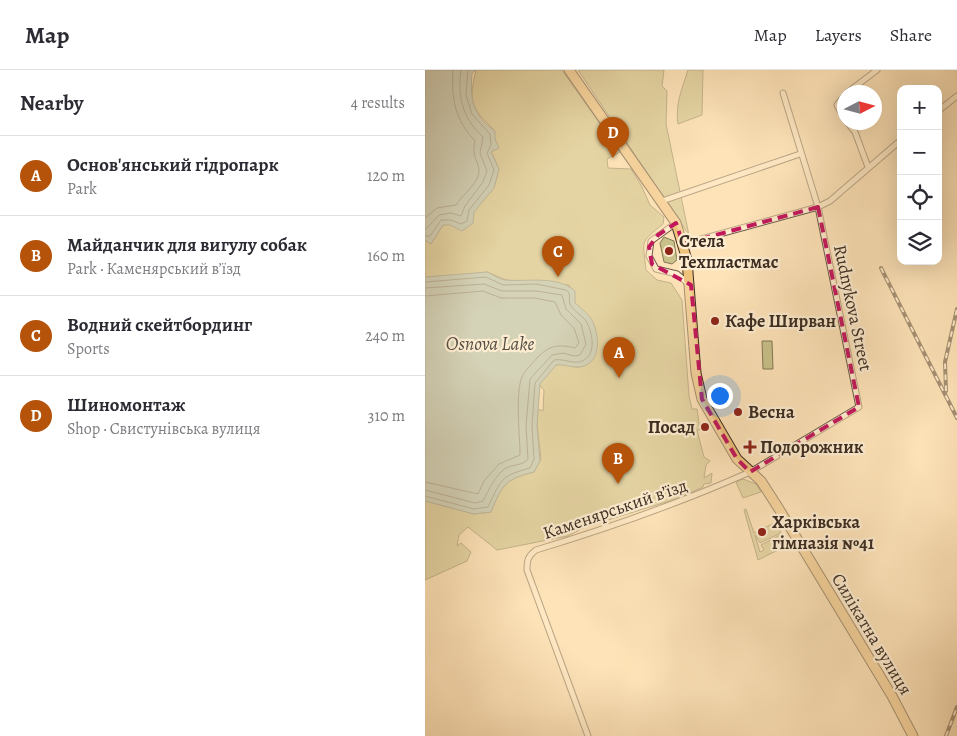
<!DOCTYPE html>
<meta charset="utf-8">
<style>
:root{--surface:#fff;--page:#f2f2f3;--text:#2b2b33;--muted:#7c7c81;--line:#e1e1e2;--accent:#b45309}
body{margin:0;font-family:Alegreya,serif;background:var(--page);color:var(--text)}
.controls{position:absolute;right:15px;top:15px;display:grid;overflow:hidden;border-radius:10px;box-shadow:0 5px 20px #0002}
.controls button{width:45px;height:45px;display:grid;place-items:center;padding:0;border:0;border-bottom:1px solid var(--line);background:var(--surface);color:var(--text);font:25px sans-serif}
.compass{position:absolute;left:412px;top:15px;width:45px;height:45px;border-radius:50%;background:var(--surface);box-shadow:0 5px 20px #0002;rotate:84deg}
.you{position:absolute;left:294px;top:325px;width:18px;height:18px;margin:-12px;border:4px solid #fff;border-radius:50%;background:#1a73e8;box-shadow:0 0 0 8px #1a73e833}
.badge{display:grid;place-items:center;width:32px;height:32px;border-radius:50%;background:var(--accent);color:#fff;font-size:16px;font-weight:700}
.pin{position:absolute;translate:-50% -41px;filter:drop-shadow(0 1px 2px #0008)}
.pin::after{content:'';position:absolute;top:26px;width:18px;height:15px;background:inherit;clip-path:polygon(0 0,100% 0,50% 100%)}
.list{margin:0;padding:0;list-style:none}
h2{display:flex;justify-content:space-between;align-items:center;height:65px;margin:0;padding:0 20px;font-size:21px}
h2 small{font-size:16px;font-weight:400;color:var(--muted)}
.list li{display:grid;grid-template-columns:32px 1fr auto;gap:15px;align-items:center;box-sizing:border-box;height:80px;padding:0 20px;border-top:1px solid var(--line)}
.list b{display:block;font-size:19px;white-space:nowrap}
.list p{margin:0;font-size:16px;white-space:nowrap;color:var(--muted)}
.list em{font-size:16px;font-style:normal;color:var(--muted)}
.icon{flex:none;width:28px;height:28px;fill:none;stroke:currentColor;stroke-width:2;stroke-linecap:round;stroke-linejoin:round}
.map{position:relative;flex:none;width:532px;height:666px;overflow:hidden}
header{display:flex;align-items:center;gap:30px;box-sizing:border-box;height:70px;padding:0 25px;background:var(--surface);border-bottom:1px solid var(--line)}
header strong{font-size:24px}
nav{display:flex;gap:28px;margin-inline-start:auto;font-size:18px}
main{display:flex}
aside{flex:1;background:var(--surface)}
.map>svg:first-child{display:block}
.green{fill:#c8c18a;stroke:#827756}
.water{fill:#a2bdb6;stroke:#79837b}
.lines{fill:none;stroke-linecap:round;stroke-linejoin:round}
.shore{stroke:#6f756c;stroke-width:1}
.minor-casing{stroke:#6c5a48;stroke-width:7}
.primary-casing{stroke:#3c2d22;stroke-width:11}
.minor{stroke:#feedd1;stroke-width:5}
.primary{stroke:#efc27c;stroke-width:9}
.rail-casing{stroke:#3c2d22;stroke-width:4}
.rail{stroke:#feedd1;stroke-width:2;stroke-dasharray:5.5;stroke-linecap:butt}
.marked{fill:none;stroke:#c2185b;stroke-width:4;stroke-dasharray:10 6;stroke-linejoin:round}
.poi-dot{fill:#8f2418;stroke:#feedd1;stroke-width:2}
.labels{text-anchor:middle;stroke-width:4.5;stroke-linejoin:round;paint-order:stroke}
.poi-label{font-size:18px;font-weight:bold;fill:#3c2d22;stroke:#feedd1;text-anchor:start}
.street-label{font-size:18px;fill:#3c2d22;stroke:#feedd1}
.water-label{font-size:19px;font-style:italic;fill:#565147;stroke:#feedd1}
</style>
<header>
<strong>Map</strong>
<nav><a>Map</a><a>Layers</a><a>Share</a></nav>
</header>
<main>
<aside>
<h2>Nearby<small>4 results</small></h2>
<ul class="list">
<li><span class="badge">A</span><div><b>Основ'янський гідропарк</b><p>Park</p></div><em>120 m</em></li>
<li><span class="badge">B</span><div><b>Майданчик для вигулу собак</b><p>Park · Каменярський в’їзд</p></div><em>160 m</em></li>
<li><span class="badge">C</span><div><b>Водний скейтбординг</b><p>Sports</p></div><em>240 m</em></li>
<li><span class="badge">D</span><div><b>Шиномонтаж</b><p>Shop · Свистунівська вулиця</p></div><em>310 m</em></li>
</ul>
</aside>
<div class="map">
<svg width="532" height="666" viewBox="0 0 532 666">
<rect width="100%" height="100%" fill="#fee3b8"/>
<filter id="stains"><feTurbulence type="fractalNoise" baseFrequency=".004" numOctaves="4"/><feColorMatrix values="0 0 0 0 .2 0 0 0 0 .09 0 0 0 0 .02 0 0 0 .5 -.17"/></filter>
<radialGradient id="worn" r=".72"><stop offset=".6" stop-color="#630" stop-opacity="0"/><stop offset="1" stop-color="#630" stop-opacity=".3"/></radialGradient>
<g class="green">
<path d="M51,0h86l58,82 -13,7 1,9 23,1 10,16 9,20 14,12 -1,7c-24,20 -20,15 -17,46l11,10 14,3 11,17 7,96 3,13h5l3,21h-3l7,27 6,4 -4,4 -2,13 8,-5 -1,10 -7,1 -1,3 -27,12 -91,28 -17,9 -71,14 -29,-23 -9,8 -2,11 4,-3 10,9 -4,9 -42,19v-79l49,13 17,-2c11,-27 14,-33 43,-40l7,-13 -4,-35 1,-15 5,2 1,-21 -5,-5c5,-6 12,-19 20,-21 13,-4 14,12 33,-4l-23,-75 -63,-5 -19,-8 -62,10v-42l6,4 12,-19 7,-1 44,-36 5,-19 -8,-18 4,-20c-24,-24 -27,-27 -19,-61z"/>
<path d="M153,0h86l-2,16 5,5 -1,33 23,111z"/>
<path d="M263,0h15l-1,45 -24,9c-3,-20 4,-35 10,-54z"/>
<path d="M239,167l10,4 3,19 -5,4 -8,-2 -4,-19z"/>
<path d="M337,271h10l1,28h-10z"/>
<path d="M318,409l13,5 5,8 -18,6 -7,-16z"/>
<path d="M321,439l8,24 22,-11 5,11 -21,10 -5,-8 5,17 4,-2 -3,-5 21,-11 6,11 -30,15 -14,-50z"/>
</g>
<g class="water">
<path d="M0,0h51l-4,3c-2,26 0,42 23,58v8l4,9 -8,4 8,17 -5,19 -20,24 -1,11 -11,8 -12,-6h-7l-12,19 -6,-4z"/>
<path d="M62,202c6,3 12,7 18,8 22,2 52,-5 70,11v12c5,4 11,9 15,14 9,13 13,43 -6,49 -10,3 -18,-2 -28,-1l-16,19 -3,42 3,35 -6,11c-29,7 -32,13 -43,40l-17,2 -49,-13v-224z"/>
</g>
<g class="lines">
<g class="shore">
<path d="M0,148l12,-10 19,-3c6,-10 22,-21 23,-33 0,-12 -8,-14 -4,-31 -20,-21 -24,-43 -22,-71"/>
<path d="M0,160l14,-15 12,-2 10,3 4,-10 18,-24 4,-11 -7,-18 3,-16c-20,-18 -26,-40 -22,-67"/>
<path d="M0,166h5l11,-16h10l10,4 6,-3 2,-11 20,-25 5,-15 -7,-17 4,-8 -1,-11 -18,-20 -6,-19 2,-25"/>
<path d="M0,212l61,-5 17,8 33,-1 30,6c6,4 2,8 4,14 3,7 12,11 16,17 6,10 11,32 -2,39 -9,6 -19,-2 -30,0l-19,23 -3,43 2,33 -4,9c-30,8 -29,12 -42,39l-14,2 -49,-13"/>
<path d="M0,218l59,-4 18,7h34l26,4 4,14 15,15 5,20 -6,11 -6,1 -11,-3 -11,2 -22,24 -4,47 2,33c-5,7 -15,5 -22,9 -11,7 -17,22 -23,33l-8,2 -50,-13"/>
<path d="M0,226l58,-5 18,7h34l20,4 6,13 13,13 5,15 -4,5c-16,-4 -26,-3 -38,10 -5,6 -12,12 -15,19 -7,17 -2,58 -2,78l-21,9 -15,17 -6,13 -53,-12"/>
</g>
<defs>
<g id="minor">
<path d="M423,22l29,-22"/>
<path d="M420,25l-8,10 8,15"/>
<path d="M513,41l19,-15"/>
<path d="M422,52l8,10 13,35"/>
<path d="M237,131l138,-47"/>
<path d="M251,153l-25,18 -2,15 7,13 21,5 12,10"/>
<path d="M258,174l135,-37 12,-6 71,-61"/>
<path d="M163,666l-61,-166c0,-10 1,-14 9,-20 73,-22 144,-47 214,-78l109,-65 -41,-200 -35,-114"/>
</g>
<path id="primary" d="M144,0l107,153 11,37 9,113 6,26 35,60 24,22 18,28 113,187 21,40"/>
</defs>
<use href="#minor" class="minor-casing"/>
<use href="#primary" class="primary-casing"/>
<use href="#minor" class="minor"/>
<use href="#primary" class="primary"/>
<defs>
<g id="rail">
<path d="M456,198l76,150"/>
<path d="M521,321l-1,-29 12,-53"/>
<path d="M521,666l11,-29"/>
</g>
</defs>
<use href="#rail" class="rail-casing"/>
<use href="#rail" class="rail"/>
</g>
<path d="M0 0H532V666H0ZM393,137l41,200 -109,65 -13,-13 -35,-60 -11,-114 -39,-21 -3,-17 9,-12 18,-12 7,21z" fill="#fee3b8" fill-opacity=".55" fill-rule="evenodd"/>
<path class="marked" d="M393,137l41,200 -109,65 -13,-13 -35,-60 -11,-114 -39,-21 -3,-17 9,-12 18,-12 7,21z"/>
<g class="poi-dot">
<circle cx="244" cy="181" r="5"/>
<circle cx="290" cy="251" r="5"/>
<circle cx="313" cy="342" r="5"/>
<circle cx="280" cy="357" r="5"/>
<path d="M322.5 369.5h5v5h5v5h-5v5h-5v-5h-5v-5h5z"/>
<circle cx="337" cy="462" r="5"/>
</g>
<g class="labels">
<g class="poi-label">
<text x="254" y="177">Стела<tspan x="254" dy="21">Техпластмас</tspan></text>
<text x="300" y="257">Кафе Ширван</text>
<text x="323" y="348">Весна</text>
<text x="270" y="363" text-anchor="end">Посад</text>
<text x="335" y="383">Подорожник</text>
<text x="347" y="458">Харківська<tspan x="347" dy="21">гімназія №41</tspan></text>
</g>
<g class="street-label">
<text transform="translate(428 238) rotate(78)" y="6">Rudnykova Street</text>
<text transform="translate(190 439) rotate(-19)" y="6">Каменярський в’їзд</text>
<text transform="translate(447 564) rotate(59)" y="6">Силікатна вулиця</text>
</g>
<g class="water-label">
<text x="65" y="280">Osnova Lake</text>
</g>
</g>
<rect width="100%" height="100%" filter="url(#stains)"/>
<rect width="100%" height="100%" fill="url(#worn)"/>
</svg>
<div class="controls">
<button>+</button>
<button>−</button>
<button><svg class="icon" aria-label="locate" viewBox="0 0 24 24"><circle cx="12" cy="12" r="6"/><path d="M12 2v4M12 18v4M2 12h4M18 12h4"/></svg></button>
<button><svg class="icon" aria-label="layers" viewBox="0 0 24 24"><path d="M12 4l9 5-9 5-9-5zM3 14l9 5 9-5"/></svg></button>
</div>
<svg class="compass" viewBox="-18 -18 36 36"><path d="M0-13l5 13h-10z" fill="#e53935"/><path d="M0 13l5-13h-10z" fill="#7c7c81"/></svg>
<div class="you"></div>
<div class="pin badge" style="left:194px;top:308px">A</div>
<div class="pin badge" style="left:193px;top:414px">B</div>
<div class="pin badge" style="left:133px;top:207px">C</div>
<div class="pin badge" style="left:188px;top:88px">D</div>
</div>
</main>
